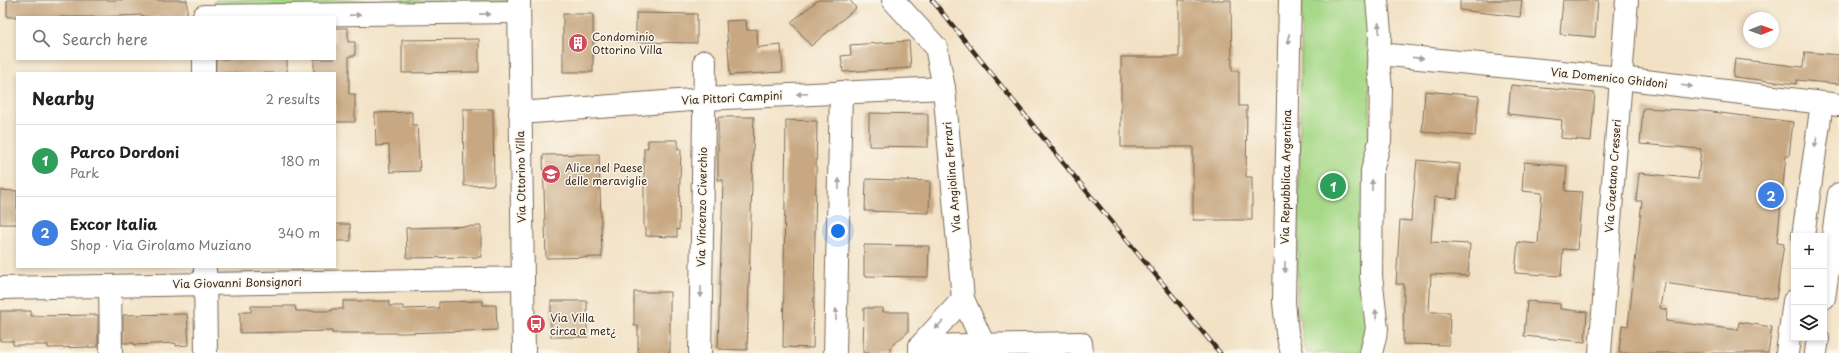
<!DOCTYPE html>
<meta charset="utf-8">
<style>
:root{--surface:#fff;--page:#f6f6f6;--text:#222;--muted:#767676;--line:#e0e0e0;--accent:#1a73e8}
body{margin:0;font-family:"Playpen Sans",sans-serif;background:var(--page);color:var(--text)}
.controls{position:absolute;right:12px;bottom:12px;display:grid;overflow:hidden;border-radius:0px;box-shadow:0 2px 6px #0003}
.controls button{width:36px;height:36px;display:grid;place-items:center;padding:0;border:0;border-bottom:1px solid var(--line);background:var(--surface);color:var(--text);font:20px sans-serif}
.compass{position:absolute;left:1743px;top:12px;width:36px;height:36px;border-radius:50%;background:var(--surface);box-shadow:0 2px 6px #0003;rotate:89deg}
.you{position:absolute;left:838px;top:231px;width:14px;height:14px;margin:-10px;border:3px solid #fff;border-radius:50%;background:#1a73e8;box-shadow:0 0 0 6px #1a73e833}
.badge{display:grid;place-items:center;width:26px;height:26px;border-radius:50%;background:var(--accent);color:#fff;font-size:13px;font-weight:700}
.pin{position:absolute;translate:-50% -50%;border:2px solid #fff;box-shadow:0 1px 4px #0006}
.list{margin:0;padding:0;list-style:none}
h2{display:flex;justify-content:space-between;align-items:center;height:52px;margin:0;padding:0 16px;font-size:17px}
h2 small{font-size:13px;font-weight:400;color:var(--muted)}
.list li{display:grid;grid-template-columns:26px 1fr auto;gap:12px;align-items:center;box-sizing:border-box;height:72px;padding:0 16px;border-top:1px solid var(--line)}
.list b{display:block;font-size:15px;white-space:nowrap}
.list p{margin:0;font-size:13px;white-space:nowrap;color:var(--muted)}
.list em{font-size:13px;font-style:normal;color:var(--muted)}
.icon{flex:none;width:22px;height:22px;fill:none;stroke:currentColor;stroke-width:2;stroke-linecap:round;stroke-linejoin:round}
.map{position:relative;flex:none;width:1839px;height:353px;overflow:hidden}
.search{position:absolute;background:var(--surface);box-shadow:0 2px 6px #0003;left:16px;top:16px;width:320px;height:44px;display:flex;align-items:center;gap:10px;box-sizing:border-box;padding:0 14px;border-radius:0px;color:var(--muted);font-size:15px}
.panel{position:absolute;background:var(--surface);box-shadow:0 2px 6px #0003;left:16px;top:72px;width:320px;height:196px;border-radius:0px}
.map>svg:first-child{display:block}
.green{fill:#a6d887;stroke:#708152}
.building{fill:#c8a882}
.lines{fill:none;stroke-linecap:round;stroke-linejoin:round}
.minor-casing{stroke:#7b6a58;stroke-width:24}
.minor{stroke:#fff;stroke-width:22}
.rail-casing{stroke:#3b2a1e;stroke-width:4.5}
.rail{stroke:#fbf7ec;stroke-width:3;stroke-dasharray:9;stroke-linecap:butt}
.oneway{fill:#a79f9a}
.labels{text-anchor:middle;stroke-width:3;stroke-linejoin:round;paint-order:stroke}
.poi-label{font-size:11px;fill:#3b2a1e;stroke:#fbf7ec;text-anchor:start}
.street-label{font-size:11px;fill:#3b2a1e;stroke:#fbf7ec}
</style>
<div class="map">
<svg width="1839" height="353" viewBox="0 0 1839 353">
<rect width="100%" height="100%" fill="#fbf7ec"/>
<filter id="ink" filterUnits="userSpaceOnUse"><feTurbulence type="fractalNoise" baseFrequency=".025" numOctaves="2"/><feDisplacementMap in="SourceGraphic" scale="8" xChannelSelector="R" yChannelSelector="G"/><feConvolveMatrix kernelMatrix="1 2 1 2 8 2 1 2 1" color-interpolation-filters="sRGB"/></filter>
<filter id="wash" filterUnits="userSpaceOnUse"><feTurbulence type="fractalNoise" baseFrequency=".012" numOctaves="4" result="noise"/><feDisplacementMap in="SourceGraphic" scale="16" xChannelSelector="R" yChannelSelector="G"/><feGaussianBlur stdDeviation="0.9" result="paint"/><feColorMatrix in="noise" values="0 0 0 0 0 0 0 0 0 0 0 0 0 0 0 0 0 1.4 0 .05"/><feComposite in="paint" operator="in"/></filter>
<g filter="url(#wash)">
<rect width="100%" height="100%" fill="#f2e1c4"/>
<g class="green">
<path d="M215,0h294v3l-293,6z"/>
<path d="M1302,0h70l-7,353h-58l-3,-8 -7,-43z"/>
</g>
<g id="blocks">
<g class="building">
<path d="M7,0h180v15h-4v2h-40v-2l-47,2h-89z"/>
<path d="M818,0h32l6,8 -45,38 -20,-24z"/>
<path d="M1179,0h52l1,71h7v35h8l-1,71h6v43h-59v-73h-72v-90h58z"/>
<path d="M1460,0h62l-2,17 -60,-7z"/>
<path d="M1563,0h35l-3,37 -35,-3z"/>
<path d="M636,13l61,1v29l-61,-1z"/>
<rect x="563" y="14" width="30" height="58"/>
<path d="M746,20l1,10 10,-1 1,20 3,-2 20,-2 2,27 -53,3 -4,-54z"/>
<path d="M335,28h13v14h7v14h-6v38h6v28h-20v-49h-21v-14h21z"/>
<path d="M479,39v33l-77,1v-33z"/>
<path d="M909,41l2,27 -68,4 -2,-16 10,-1 -1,-10z"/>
<path d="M1805,52l34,3v29l-43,-4v4l-63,-7 2,-18 68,8z"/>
<rect x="216" y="59" width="71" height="14"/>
<path d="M1511,85l84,8 -4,48 -30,-3 1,-18 -54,-6z"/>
<path d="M1425,91l54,5 -4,40 -53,-4z"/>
<path d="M1643,108l61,3 89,11 -4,34h-3l-9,87 7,1 -8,55 -112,-16 -4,25 7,2 -1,11 72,9 1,-8 33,5 -4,26h-149l3,-28 6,1 14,-125h-6l3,-28 59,6 3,-30 -61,-5z"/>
<path d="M463,109h30l1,76 -30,1z"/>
<path d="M412,112v13h5l3,46 -30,1 -1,-27 -13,1 -1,-33z"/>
<path d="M869,113l59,1v33l-59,-1z"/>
<path d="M718,117h36l-7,233 -29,-1 5,-169h-5z"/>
<path d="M786,120l31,1 -4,227 -30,-1z"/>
<path d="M648,140h30v9h3l-1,30 -1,51 -2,-1v8l-31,-1v-8h-2v-80h4z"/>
<path d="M599,154l3,103 -56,1 -3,-103z"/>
<path d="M1417,160l43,4 -3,35 -23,-2 -3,45 39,2 -2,32 -37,-2 -2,38h21l-1,33 -46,-1 1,-60h-8l4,-64 11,1z"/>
<path d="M1524,162l43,4 -2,25 17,1 -5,58 -14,-1 -2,27 -46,-3 3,-31 20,2 4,-51 -20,-2z"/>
<path d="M866,179l64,2 -1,32 -64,-2z"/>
<path d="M0,190l17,1v33h-17z"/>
<path d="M335,224h15l1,17h-16z"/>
<path d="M481,226v31l-74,1 -1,-30z"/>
<path d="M864,245l65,1 -1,31 -64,-1z"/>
<path d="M634,292h36v61h-32v-27h-4z"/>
<path d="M343,301h46v5h14v3l36,-1v-6l44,-1v4h13l1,25 -93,3h-72v-2l-92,2v-21h11v-6h44l1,5h36v-2h11z"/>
<rect x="551" y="301" width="36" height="36"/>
<path d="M1527,301l33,3v5l27,3 -2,30 -61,-6z"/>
<path d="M864,308h19v4h25v20l-18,15v6h-27z"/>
<path d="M0,311h31v5l67,-1v32l-50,1v-3h-35v-4h-13z"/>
<path d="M187,314l2,31 -13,1v-3l-42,2v-2h-11v-28z"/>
</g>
</g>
</g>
<g filter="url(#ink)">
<use href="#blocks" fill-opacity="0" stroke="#7b6a58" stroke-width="1"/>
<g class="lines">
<defs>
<g id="minor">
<path d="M519,0l5,353"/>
<path d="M893,0l43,47 8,41 19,211 20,44"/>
<path d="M1290,0l-6,302 3,31 5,20"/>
<path d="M204,16l315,-4"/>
<path d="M1379,54l242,24 218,27"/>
<path d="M204,59v14"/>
<path d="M520,113l184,-14 240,-11"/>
<path d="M1803,236l19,-133"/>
<path d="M205,267l1,86"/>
<path d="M110,286l1,67"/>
<path d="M0,288l523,-10"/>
<path d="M1824,298l15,-104"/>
<path d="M920,346l161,-3 1,10"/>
<path d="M700,353l5,-292"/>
<path d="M835,353l6,-261"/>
<path d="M920,353v-7l43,-47"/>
<path d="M1371,353l6,-24 -6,-53 1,-105 8,-30 1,-54 -2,-17 1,-38 -3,-32"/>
<path d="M1600,353l27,-353"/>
<path d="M1787,353l7,-52"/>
<path d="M1816,353l2,-15"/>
</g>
</defs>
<use href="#minor" class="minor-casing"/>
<use href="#minor" class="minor"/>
<defs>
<path id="rail" d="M932,0l142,176 146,177"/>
</defs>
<use href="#rail" class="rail-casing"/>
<use href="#rail" class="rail"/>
</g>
<defs><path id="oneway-solid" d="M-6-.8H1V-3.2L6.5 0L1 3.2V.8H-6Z"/></defs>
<g class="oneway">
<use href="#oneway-solid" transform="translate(485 14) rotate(-1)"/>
<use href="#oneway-solid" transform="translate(355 15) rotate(-1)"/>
<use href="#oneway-solid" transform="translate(1379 28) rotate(-95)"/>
<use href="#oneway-solid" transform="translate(1289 39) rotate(91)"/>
<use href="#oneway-solid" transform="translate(1418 58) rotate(6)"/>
<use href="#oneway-solid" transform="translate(1687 86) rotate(7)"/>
<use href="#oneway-solid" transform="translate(802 94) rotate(177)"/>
<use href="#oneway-solid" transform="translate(1816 142) rotate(98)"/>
<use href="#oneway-solid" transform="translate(839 184) rotate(-89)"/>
<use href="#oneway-solid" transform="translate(1372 185) rotate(-89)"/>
<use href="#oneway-solid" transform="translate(1285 267) rotate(91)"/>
<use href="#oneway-solid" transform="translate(701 292) rotate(91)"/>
<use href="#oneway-solid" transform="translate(836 314) rotate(-89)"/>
<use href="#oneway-solid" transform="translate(1376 315) rotate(-94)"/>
<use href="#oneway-solid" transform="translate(939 325) rotate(133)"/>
</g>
</g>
<defs>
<symbol id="building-disc" viewBox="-11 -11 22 22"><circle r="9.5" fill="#d1495b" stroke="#fbf7ec"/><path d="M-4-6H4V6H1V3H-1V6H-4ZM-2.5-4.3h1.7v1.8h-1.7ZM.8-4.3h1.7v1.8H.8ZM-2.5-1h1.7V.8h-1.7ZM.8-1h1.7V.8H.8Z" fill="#fff"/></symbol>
<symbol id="school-disc" viewBox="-11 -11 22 22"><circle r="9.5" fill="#d1495b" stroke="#fbf7ec"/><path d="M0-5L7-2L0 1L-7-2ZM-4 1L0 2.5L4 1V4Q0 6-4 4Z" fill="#fff"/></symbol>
<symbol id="bus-disc" viewBox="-11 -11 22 22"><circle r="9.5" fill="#d1495b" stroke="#fbf7ec"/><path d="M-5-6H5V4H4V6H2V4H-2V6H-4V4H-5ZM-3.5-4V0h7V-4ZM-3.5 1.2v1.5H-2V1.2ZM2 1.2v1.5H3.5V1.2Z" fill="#fff"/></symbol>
</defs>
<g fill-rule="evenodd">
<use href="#building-disc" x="567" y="32" width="22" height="22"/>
<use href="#school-disc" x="540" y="163" width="22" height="22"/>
<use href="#bus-disc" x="525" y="313" width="22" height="22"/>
</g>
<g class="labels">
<g class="poi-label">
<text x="592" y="41">Condominio<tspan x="592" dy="13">Ottorino Villa</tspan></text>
<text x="565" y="172">Alice nel Paese<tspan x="565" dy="13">delle meraviglie</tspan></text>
<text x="550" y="322">Via Villa<tspan x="550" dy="13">circa a met¿</tspan></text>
</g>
<g class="street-label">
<text transform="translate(1609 78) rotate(6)" y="4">Via Domenico Ghidoni</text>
<text transform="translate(732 98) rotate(-3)" y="4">Via Pittori Campini</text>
<text transform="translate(1613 176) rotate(-86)" y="4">Via Gaetano Cresseri</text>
<text transform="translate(521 177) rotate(-91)" y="4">Via Ottorino Villa</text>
<text transform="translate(952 177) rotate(-95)" y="4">Via Angiolina Ferrari</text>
<text transform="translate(1286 177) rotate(-89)" y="4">Via Repubblica Argentina</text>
<text transform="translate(702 207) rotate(-89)" y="4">Via Vincenzo Civerchio</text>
<text transform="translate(237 283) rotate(-1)" y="4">Via Giovanni Bonsignori</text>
</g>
</g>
</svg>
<div class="controls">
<button>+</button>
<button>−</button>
<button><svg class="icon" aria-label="layers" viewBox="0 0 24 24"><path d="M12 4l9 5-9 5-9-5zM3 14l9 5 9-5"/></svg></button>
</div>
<svg class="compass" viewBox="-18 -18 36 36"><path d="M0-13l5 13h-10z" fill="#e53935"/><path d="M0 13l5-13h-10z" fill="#767676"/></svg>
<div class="you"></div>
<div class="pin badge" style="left:1333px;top:186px;background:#2e9e5b">1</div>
<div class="pin badge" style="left:1771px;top:195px;background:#3f7fe0">2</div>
<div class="search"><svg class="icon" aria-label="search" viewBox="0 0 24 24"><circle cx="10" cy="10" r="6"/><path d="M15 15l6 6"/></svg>Search here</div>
<section class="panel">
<h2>Nearby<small>2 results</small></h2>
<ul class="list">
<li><span class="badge" style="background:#2e9e5b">1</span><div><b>Parco Dordoni</b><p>Park</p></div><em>180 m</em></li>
<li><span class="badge" style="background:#3f7fe0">2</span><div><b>Excor Italia</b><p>Shop · Via Girolamo Muziano</p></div><em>340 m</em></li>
</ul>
</section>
</div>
